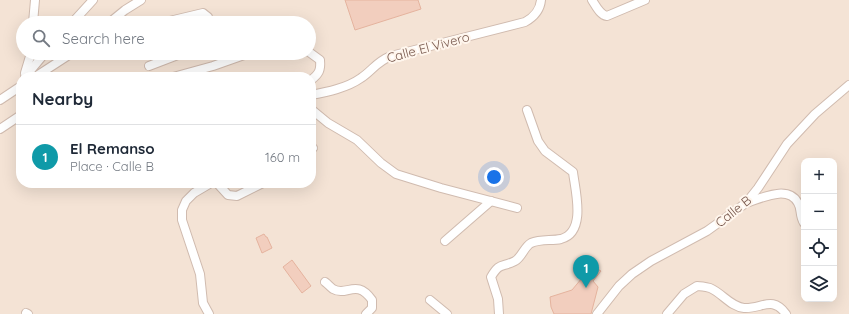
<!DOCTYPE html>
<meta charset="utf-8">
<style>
:root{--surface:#fff;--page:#f6f6f7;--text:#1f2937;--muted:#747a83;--line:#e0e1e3;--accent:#e6604c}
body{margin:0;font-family:Quicksand,sans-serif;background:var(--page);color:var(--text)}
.controls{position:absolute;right:12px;bottom:12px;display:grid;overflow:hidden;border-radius:8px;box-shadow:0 4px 16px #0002}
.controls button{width:36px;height:36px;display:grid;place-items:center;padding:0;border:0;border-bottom:1px solid var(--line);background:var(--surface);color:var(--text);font:20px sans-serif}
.you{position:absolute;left:494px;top:177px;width:14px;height:14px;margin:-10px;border:3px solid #fff;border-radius:50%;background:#1a73e8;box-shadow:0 0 0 6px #1a73e833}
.badge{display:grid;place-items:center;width:26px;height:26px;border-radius:50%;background:var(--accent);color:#fff;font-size:13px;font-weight:700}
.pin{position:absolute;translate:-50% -33px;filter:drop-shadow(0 1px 2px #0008)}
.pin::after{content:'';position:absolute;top:21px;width:14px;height:12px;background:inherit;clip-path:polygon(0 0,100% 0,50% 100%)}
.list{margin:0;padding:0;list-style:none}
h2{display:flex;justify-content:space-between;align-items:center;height:52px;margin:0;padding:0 16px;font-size:17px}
h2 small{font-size:13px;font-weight:400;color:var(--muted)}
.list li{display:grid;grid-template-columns:26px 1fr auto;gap:12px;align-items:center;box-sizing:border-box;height:64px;padding:0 16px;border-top:1px solid var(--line)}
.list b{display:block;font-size:15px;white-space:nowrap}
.list p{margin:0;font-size:13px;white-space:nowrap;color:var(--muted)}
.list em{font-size:13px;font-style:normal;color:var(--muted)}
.icon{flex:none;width:22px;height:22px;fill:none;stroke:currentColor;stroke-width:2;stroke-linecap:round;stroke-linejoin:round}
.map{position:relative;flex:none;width:849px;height:314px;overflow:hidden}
.search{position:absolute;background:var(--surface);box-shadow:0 4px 16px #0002;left:16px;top:16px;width:300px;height:44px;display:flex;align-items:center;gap:10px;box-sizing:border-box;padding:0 14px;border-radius:22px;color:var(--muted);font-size:15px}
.panel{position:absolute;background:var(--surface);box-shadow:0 4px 16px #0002;left:16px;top:72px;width:300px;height:116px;border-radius:16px}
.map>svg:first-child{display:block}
.residential{fill:#f4e3d5;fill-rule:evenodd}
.building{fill:#f2cebe;stroke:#e5b39e}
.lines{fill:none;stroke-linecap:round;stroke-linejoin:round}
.minor-casing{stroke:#d0bbaf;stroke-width:10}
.minor{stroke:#fff;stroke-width:8}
.labels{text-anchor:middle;stroke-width:4;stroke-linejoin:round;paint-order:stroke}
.street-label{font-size:13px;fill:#76564b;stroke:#fff6ed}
</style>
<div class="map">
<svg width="849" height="314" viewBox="0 0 849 314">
<rect width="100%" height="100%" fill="#fcf2e6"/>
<path class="residential" d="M0,0h849v314h-849zM23,23h286v30h-286zM21,77h290v106h-290zM804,161h30v138h-30z"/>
<g class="building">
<path d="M345,0h73l3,9 -66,21z"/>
<path d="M264,234l2,3h1l5,11 -10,5 -6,-15z"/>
<path d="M292,260l19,26 -9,7 -19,-26z"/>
<path d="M592,266l9,5 -8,10 5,6 -7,27h-37l-3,-7 -1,-10 22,-7z"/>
</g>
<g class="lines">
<defs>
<g id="minor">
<path d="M592,0c4,6 8,15 15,16l38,-16"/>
<path d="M33,23l2,-23"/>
<path d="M72,23l21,-23"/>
<path d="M109,23l16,-13 16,-10"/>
<path d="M161,23l42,-10 5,4 1,6"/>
<path d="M309,52l11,8c1,10 -1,14 -9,20"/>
<path d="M149,66l34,-13"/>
<path d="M25,73l6,-20"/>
<path d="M25,77l20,-24"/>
<path d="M35,77l37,-24"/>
<path d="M173,77l40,-11 34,-12 12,-1"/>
<path d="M311,95c16,-3 36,-7 50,-17 12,-8 15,-16 30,-22l134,-34c9,-5 15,-11 16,-22"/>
<path d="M0,100l21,-14"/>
<path d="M311,109l17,14 29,17 24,23 15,11 45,14 76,20"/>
<path d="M0,129l21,-14"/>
<path d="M311,150l2,-2"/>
<path d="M217,183l11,12 9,1 26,-13"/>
<path d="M746,203c14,-4 42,-19 52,0 4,6 1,12 6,20"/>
<path d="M445,241l46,-40"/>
<path d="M325,282c3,2 5,5 8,7 14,8 23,-11 39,11v8l-6,6"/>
<path d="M430,300l17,14"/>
<path d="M26,313l2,1"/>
<path d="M209,314l-6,-11 -3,-29 -18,-54v-10l4,-9 8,-8 17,-10"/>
<path d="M499,314l-1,-15 -7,-22c9,-15 10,-9 24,-16 7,-4 9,-14 16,-18 10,-4 20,-2 30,-4 26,-7 14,-49 12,-67l-28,-21 -7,-10 -11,-31"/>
<path d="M597,314l22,-28 13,-12 19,-13 56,-30 39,-28 12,-15 29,-44 28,-30 34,-29"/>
<path d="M667,314l17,-20 13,-8c4,0 9,1 13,2 12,5 21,19 34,20 18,1 28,-13 42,6"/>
</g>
</defs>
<use href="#minor" class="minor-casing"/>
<use href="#minor" class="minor"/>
</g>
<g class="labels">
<g class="street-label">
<text transform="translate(428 47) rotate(-15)" y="5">Calle El Vivero</text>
<text transform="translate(733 211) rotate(-39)" y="5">Calle B</text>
</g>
</g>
</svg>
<div class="controls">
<button>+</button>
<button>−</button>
<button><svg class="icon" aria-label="locate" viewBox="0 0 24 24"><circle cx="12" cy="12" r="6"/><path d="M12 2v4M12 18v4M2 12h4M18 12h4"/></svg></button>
<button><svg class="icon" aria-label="layers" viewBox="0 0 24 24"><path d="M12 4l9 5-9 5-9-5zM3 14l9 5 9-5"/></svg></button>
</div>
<div class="you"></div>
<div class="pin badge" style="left:586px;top:288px;background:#0f9aa8">1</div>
<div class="search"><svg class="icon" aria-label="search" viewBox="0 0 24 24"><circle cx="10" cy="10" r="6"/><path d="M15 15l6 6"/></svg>Search here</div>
<section class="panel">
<h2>Nearby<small></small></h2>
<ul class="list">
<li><span class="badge" style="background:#0f9aa8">1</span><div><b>El Remanso</b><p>Place · Calle B</p></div><em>160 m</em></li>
</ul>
</section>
</div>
